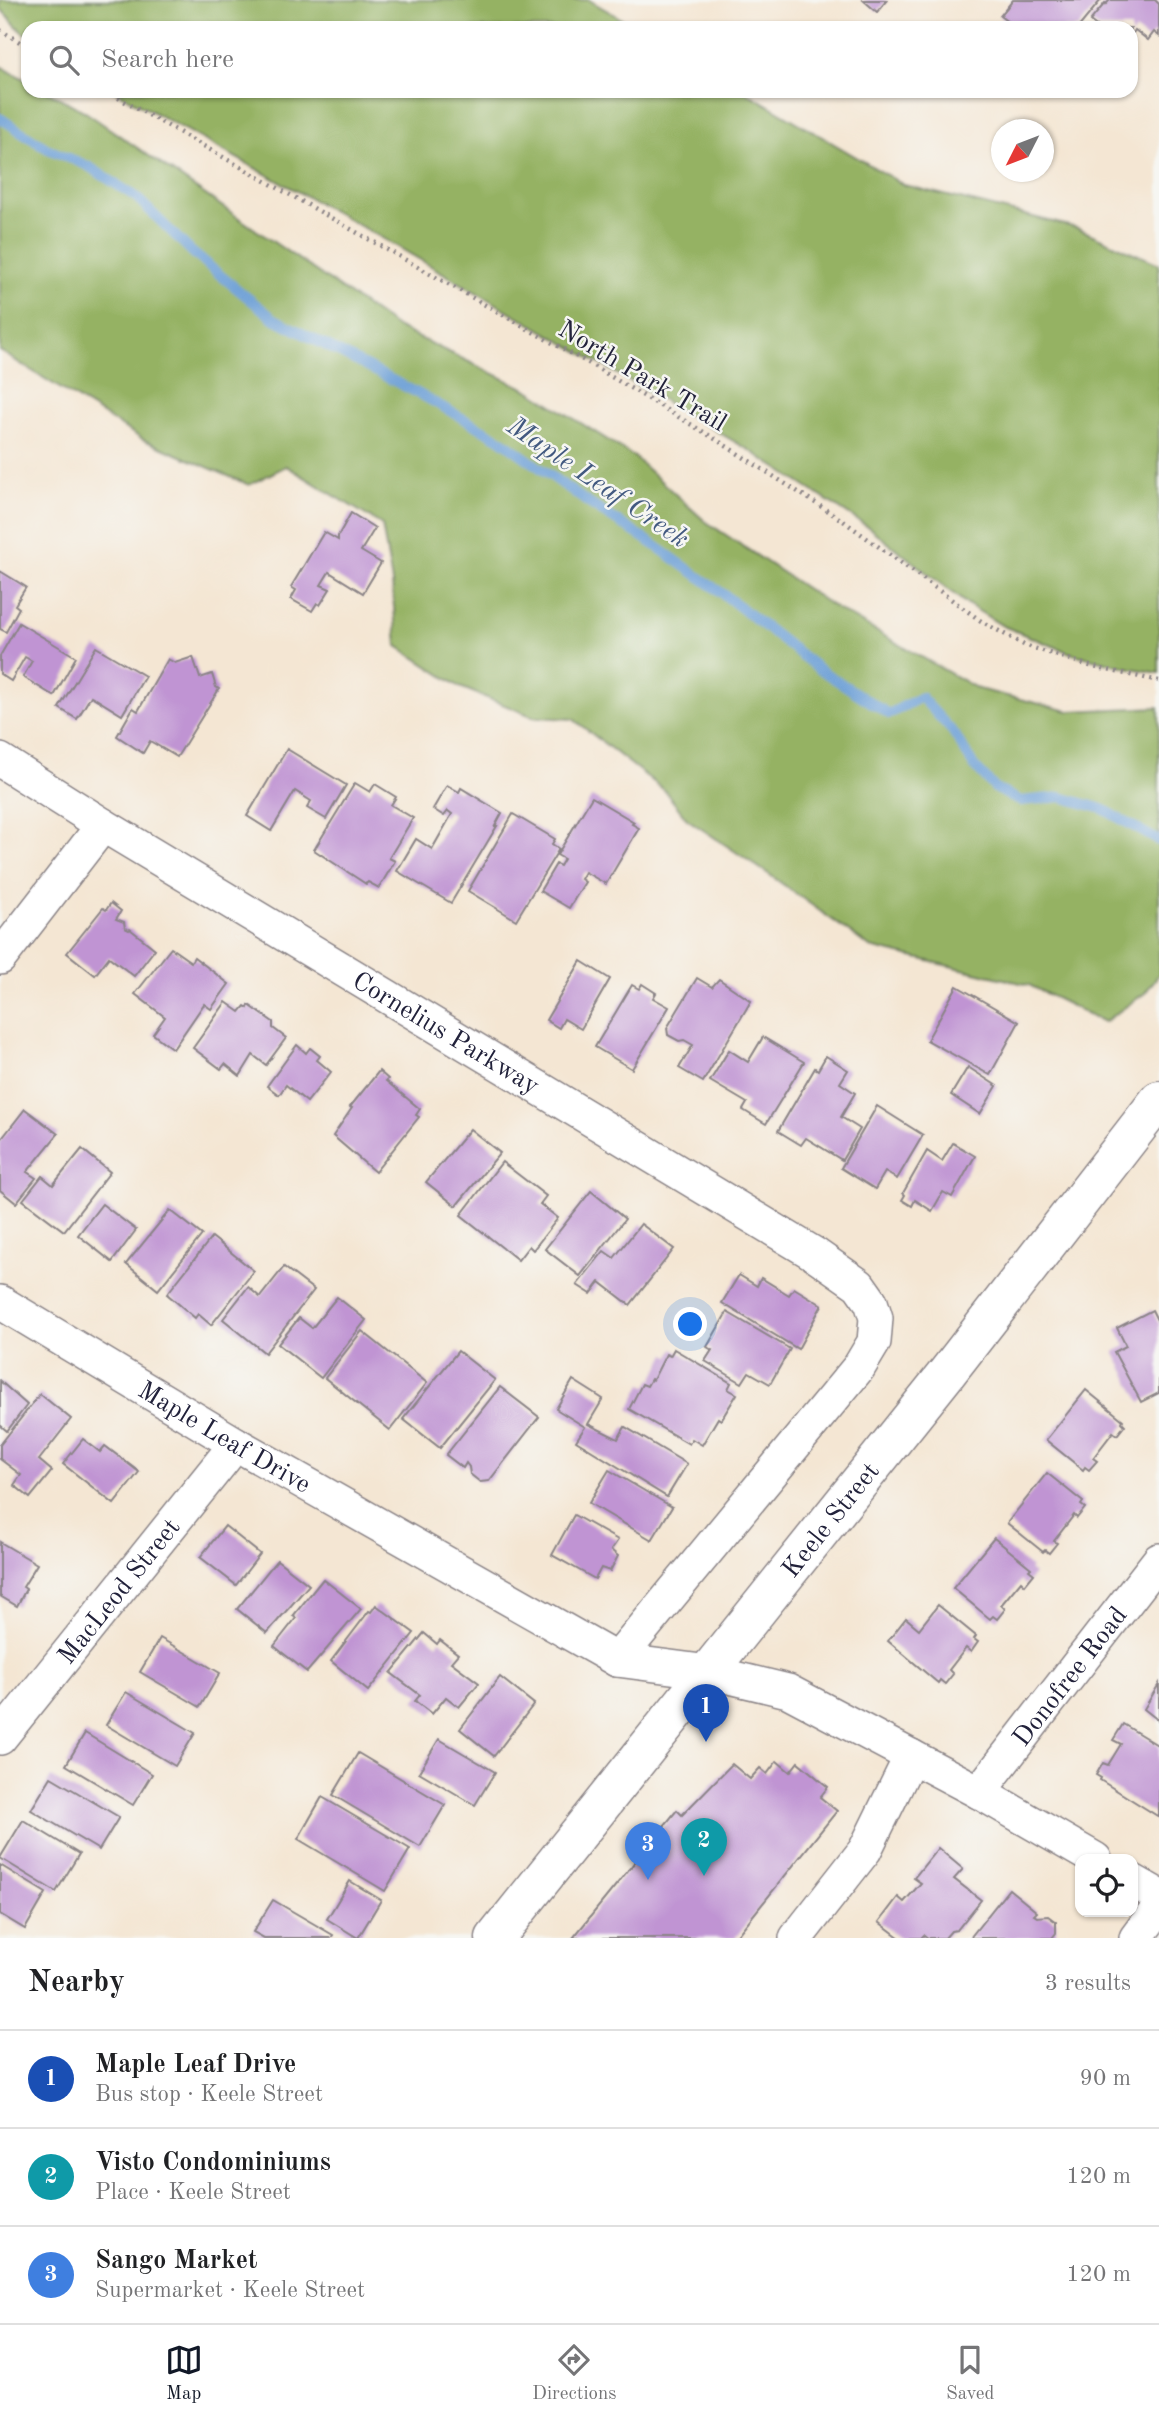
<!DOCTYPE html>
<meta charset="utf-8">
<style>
:root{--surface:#fff;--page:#f2f2f2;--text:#202124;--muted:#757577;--line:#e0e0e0;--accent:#111827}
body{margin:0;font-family:"Old Standard TT",serif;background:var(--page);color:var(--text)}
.controls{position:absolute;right:21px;bottom:21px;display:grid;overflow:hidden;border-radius:14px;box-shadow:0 2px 5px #0004}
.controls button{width:63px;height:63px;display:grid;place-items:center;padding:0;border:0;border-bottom:2px solid var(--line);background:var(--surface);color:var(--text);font:35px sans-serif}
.compass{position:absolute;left:991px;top:119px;width:63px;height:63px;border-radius:50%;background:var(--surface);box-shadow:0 2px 5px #0004;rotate:228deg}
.you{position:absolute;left:691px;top:1325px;width:24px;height:24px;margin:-18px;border:5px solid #fff;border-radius:50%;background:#1a73e8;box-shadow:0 0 0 10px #1a73e833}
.badge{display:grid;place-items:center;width:46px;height:46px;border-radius:50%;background:var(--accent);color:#fff;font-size:23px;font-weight:700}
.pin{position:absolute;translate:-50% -58px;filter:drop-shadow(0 2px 4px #0008)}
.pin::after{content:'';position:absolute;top:37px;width:24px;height:21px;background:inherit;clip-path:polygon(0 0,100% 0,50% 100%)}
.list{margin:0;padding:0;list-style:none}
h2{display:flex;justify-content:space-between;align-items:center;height:91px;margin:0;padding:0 28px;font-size:30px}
h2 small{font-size:23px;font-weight:400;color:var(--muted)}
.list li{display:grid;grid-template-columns:46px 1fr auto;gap:21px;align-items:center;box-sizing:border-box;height:98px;padding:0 28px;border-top:2px solid var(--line)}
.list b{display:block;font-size:26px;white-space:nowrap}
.list p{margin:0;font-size:23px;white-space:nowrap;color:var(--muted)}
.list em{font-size:23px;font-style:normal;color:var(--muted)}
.icon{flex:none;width:38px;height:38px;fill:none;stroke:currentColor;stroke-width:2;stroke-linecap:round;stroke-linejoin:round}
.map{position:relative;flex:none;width:1159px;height:1938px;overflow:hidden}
.search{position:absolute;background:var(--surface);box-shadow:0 2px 5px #0004;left:21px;right:21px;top:21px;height:77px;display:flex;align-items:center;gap:18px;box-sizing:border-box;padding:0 24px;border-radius:21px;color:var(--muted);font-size:26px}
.sheet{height:385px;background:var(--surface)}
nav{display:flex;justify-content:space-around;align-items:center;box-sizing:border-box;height:98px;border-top:2px solid var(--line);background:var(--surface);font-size:19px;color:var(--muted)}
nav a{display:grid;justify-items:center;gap:4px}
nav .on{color:var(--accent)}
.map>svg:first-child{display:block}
.forest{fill:#95b264;stroke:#5c6a50;stroke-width:2}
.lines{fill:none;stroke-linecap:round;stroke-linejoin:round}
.stream{stroke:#699dd5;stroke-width:10}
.building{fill:#c094d3}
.minor-casing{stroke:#8b8487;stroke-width:36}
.major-casing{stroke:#8b8487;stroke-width:41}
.path{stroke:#8b8487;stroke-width:4.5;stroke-dasharray:2 5;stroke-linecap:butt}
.minor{stroke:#fff;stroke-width:33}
.major{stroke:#fff;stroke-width:38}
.labels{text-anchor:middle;stroke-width:5;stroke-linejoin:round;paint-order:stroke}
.street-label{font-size:26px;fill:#22223b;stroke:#f6f6f2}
.water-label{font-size:28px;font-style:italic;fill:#425980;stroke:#f6f6f2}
</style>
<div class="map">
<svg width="1159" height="1938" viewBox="0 0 1159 1938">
<rect width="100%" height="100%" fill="#f6f6f2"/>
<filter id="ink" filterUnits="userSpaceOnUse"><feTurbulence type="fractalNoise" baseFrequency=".0143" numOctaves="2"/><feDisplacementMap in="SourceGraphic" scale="14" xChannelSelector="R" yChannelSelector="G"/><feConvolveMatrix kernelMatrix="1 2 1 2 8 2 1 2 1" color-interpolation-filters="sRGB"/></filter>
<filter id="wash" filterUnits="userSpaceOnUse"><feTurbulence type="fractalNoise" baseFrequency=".00686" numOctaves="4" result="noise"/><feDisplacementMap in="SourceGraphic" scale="28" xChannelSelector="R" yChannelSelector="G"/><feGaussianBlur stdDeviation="1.57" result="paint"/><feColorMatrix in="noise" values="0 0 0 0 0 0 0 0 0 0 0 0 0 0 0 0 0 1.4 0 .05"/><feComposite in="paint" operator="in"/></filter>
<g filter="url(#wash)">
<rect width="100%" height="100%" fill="#f4e6d3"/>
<g class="forest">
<path d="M0,0h589l48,28h-609v8l-6,-4 -22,-24z"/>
<path d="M0,66l28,15v10h19l37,20 314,217 132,63 103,65 72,65 132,88 141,80 91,22 90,-4v267l-14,19 -41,29 -75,-37 -159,-38 -100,-72 -83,-56 -23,-29 -91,-71 -39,-2 -74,-30 -63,-41 -5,-64 -10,-57 -96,-59 -37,19 -105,-45 -144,-89z"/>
<path d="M115,91h629l160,94 173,43 82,36v409l-29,-5 -57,-14 -70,-28 -39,-24 -96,-75 -119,-77 -358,-207z"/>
</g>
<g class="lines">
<path class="stream" d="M0,118l48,31 40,17 48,31 57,56 80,65 148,77 79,44 87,63 66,42 69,49 97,76 70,45 32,-17 32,35 21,34 22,23 25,12 40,-4 42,12 56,32"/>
</g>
<g id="blocks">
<g class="building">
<path d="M863,0h24l-10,12z"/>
<path d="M1013,0h88l-23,28h-62l-16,-12z"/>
<path d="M1110,0h45l4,4v32l-5,-4 -6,8 -13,-10 -4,6v-8h-32l-9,-7 15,-18 1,1z"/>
<path d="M351,513l24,15 -14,23 20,12 -18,30 -34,-21 -8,13 9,4 -10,16 -3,-2 -5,8 -21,-12 5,-9 -5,-3 33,-55 14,8v-4z"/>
<path d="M0,571l26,16 -11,18 4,3 -13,24 -6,-3z"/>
<path d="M19,623l57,34 -22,39 -31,-19 9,-16 -7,-4 -14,24 -11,-7v-18z"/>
<path d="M96,647l49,29 -23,39 -31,-19 -14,23 -18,-11z"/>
<path d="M193,657l7,21 12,-4 4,13 3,2 -42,68 -27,-16 -7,12 -26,-17 16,-28 5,3 30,-52 7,4z"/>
<path d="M287,749l59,36 -20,34 -19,-11 4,-7 -16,-10 -24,40 -24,-15z"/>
<path d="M355,783l15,9 5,-8 21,13 -5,8 22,13 -24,40 6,3 -16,27 -11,-6 -2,2 -52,-34z"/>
<path d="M447,785l12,7 2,-4 41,25 -7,13h2l-46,77 -54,-32 19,-32 16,10 20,-35 -4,-3 -4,5 -11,-7z"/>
<path d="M592,797l42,25 -2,2 7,4 -33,56 -21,-12 -4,7 4,3 -16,26 -29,-17 16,-27 4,2 4,-7 -7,-4z"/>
<path d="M513,814l42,25 -3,5 7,5 -43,71 -48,-29z"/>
<path d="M111,903l10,8 -5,8 8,3 1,6 4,2 1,-1 25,20 -21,27 -25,-19 -14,18 -28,-22 36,-45 3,2z"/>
<path d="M171,948l20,14 3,-5 35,27 -18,25 -7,-5 -31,45 -20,-15 12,-17 -30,-23z"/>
<path d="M581,961l29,18 -29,50 -17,-10 -5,9 -13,-8z"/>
<path d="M697,978l15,9 7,-8 32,22 -48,81 -24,-14 14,-23 -9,-5 -5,1 -11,-6 -1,-7z"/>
<path d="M642,984l14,9 -3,5 16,9 -37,62 -37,-22 37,-62 7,4z"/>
<path d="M957,986l62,36 -29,53 -63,-35z"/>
<path d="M226,1002l14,10 5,-6 3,2 1,-3 24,17v6l13,10 -20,27 -13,-10 -13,21 -15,-12 -4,5 -28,-21z"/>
<path d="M763,1037l41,25 -38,62 -23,-14 4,-7 -37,-22 19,-31 19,12z"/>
<path d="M297,1045l9,8 4,-5 10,8 -3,4 14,12 -24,30 -21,-17 -7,10 -12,-9z"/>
<path d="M826,1056l22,14 -8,13 15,10 -14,24 19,12 -18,31 -36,-22 -5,7 -23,-14 37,-63 3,2z"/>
<path d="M968,1067l29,19 -17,28 -29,-19z"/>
<path d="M379,1071l9,8 -2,2 34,28 -4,6 3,2 -44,55 -42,-36 19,-28 -2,-1z"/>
<path d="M877,1106l46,29 -26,44 -12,-7 -10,17 -34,-21z"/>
<path d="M25,1109l33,25 -31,38 9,6 -20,25 -16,-13v-49z"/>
<path d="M470,1129l30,24 -44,53 -30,-24z"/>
<path d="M953,1143l22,13 -23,41 -9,-5 -11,19 -17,-11 -3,6 -10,-6 3,-5 -2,-2 24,-42 15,10z"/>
<path d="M82,1149l28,23 -46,59 -41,-31 19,-24 11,9z"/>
<path d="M502,1162l44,34 -6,8 18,14 -25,32 -4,-4 -11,14 -57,-45z"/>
<path d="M591,1191l34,28 -45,57 -35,-27z"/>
<path d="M102,1204l34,26 -24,32 -34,-27z"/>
<path d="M170,1210l32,25 -44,55 -32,-26z"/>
<path d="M641,1224l33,25 -44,56 -30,-23 -9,12 -14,-9 27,-34 10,7z"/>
<path d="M212,1237l42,34 -43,54 -13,-11 -3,4 -28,-24z"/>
<path d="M284,1267l30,23 -49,63 -42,-34 25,-32 12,10z"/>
<path d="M739,1275l18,11 4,-8 28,17 5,-7 28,17 -24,44 -76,-46z"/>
<path d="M337,1297l29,23 -45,58 -43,-34 21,-26 13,10z"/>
<path d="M1152,1310l7,14v69l-18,9 -27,-50 12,-6 -9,-18z"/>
<path d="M727,1312l63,37 -20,35 -21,-12 -7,11 -37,-22 7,-11 -5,-3z"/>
<path d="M362,1331l65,52 -37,47 -65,-52z"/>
<path d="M674,1349l57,34 -3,6 9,5 -16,26 -3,-2 -16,27 -10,-6 -3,5 -60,-35 13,-25 5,2 4,-7 2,1 13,-26 4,2z"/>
<path d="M458,1351l37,29 -55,68 -37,-29z"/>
<path d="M573,1380l30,19 -15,25 30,15 7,-12 62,37 -20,33 -91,-56 9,-14 -29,-18z"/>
<path d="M0,1381l27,24 -20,26 -7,-6z"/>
<path d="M500,1387l39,30 -50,64 -9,1 -10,-8 -1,-7 -3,-4 -3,5 -17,-13z"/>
<path d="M1086,1390l37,30 -1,2 3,3 -8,10 -4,-3 -20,26 4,3 -8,9 -4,-3 -2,3 -37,-30z"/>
<path d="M40,1394l31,25 -32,41 13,11 -22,27 -16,-13 7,-10 -21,-16v-14z"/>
<path d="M83,1439l17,13 5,-6 34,26 -25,32 -51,-40z"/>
<path d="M609,1470l63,37 -20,33 -63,-37z"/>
<path d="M1047,1473l36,29 -2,3 4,3 -8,10 -3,-3 -20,26 3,2 -8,10 -4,-3 -2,2 -36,-29z"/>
<path d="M574,1515l44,25 -7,10 7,6 -8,15 -9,-3 -6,11 -43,-24z"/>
<path d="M225,1526l35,28 -24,31 -36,-28z"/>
<path d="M994,1538l37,30 -2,2 5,4 -9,11 -4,-4 -20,24 4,4 -8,10 -4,-3 -3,3 -37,-31z"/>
<path d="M0,1542l37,22 -14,23 3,2 -9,17 -17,-10z"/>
<path d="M277,1560l32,25 -42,48 -30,-24z"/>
<path d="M323,1579l38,30 -54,63 -33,-26 22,-28 -3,-2z"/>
<path d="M376,1605l38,28 -46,58 -37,-30 38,-50 2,1z"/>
<path d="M938,1605l38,31 -2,3 4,3 -7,10 -5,-4 -17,22 4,4 -8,10 -5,-4 -2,3 -50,-42 18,-23 13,11z"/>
<path d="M424,1633l13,11 3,-4 18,14 -7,8 28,21 -20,24 -13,-10 -14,17 -17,-13 5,-6 -29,-22z"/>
<path d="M160,1638l60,35 -20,34 -60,-35z"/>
<path d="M500,1677l34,27 -40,52 -34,-27z"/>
<path d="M1159,1684v37l-15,-12z"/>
<path d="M126,1692l69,41 -20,33 -69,-41z"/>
<path d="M1123,1724l36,22v71l-59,-37 1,-2 -5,-3 7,-12 5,2 13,-21 -8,-4z"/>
<path d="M85,1733l67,41 -19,31 -67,-40z"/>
<path d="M439,1739l56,33 -20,33 -56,-33z"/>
<path d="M358,1753l87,52 -25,42 -87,-52z"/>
<path d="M777,1761l13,11 8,-10 30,25 -8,10 17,14 -102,127h-162l104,-128 5,5 50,-51 18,15 10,-11 7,6z"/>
<path d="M51,1777l68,40 -20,33 -68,-40z"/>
<path d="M322,1797l88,52 -25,42 -87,-52z"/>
<path d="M23,1820l56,34 -23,38 -56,-34z"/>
<path d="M938,1848l25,21 -9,10 27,21 -24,30 -6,1 -6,7h-17l-4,-3 -3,3h-21l-21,-16 19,-25 6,5 17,-19 -7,-5z"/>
<path d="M0,1865l46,28 -21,36 -25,-15z"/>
<path d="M350,1881l31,19 -23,38 -31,-19z"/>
<path d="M1009,1889l28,23 -3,3 3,2 11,-1 8,6v11l-4,5h-82z"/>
<path d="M273,1900l60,35 -2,3h-67l-11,-6z"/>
</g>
</g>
</g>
<g filter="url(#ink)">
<use href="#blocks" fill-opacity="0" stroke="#8b8487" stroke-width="2"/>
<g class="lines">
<defs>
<g id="minor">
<path id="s1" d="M0,760l103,65 713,430 43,30 12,17 5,16 -2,24 -15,25 -242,293"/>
<path d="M0,958l103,-133"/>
<path id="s2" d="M0,1302l236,142 381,216 92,12 79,19 191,101 116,67"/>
<path id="s3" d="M0,1738l236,-294"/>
<path id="s4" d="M979,1792l180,-232"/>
<path d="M1133,1881l26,15"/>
<path d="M796,1938l69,-88 46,-94"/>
<path d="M1136,1938l23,-31"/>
</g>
<g id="major">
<path id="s5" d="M495,1938l452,-565 212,-273"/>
</g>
</defs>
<use href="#minor" class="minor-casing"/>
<use href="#major" class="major-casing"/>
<g class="path">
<path d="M0,30l28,17"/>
<path d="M106,91l484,273 122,73 130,83 139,101 43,24 69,22 66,14"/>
</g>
<use href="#minor" class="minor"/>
<use href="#major" class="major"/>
</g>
</g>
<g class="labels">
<g class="street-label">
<text transform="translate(643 375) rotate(31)" y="9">North Park Trail</text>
<text dy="9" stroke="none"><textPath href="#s1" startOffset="523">Cornelius Parkway</textPath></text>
<text dy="9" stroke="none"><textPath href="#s2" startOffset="262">Maple Leaf Drive</textPath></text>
<text dy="9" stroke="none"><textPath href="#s5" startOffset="536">Keele Street</textPath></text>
<text dy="9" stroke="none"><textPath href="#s3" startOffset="189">MacLeod Street</textPath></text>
<text dy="9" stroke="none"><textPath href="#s4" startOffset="147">Donofree Road</textPath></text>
</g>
<g class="water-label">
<text transform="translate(599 481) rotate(34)" y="10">Maple Leaf Creek</text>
</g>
</g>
</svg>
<div class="controls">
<button><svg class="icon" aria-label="locate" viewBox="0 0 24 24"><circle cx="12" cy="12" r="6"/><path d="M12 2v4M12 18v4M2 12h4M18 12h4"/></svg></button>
</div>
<svg class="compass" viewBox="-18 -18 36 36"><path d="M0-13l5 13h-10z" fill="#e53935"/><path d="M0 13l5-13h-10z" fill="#757577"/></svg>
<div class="you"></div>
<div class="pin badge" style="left:706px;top:1742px;background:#1a4fb4">1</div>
<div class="pin badge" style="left:704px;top:1876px;background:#0f9aa8">2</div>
<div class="pin badge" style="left:648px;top:1880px;background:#3f7fe0">3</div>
<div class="search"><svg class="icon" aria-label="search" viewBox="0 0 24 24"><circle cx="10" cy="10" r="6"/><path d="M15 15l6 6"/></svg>Search here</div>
</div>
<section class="sheet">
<h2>Nearby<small>3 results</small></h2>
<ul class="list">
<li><span class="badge" style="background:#1a4fb4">1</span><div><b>Maple Leaf Drive</b><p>Bus stop · Keele Street</p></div><em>90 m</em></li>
<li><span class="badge" style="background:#0f9aa8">2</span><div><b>Visto Condominiums</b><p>Place · Keele Street</p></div><em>120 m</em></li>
<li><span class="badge" style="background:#3f7fe0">3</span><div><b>Sango Market</b><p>Supermarket · Keele Street</p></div><em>120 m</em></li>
</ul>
</section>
<nav>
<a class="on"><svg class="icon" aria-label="map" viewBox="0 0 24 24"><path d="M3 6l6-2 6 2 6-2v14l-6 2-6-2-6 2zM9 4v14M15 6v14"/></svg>Map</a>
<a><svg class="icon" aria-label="directions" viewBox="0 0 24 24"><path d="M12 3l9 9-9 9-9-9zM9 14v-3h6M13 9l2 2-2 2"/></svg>Directions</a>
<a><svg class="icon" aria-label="saved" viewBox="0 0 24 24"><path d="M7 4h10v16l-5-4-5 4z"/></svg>Saved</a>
</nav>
